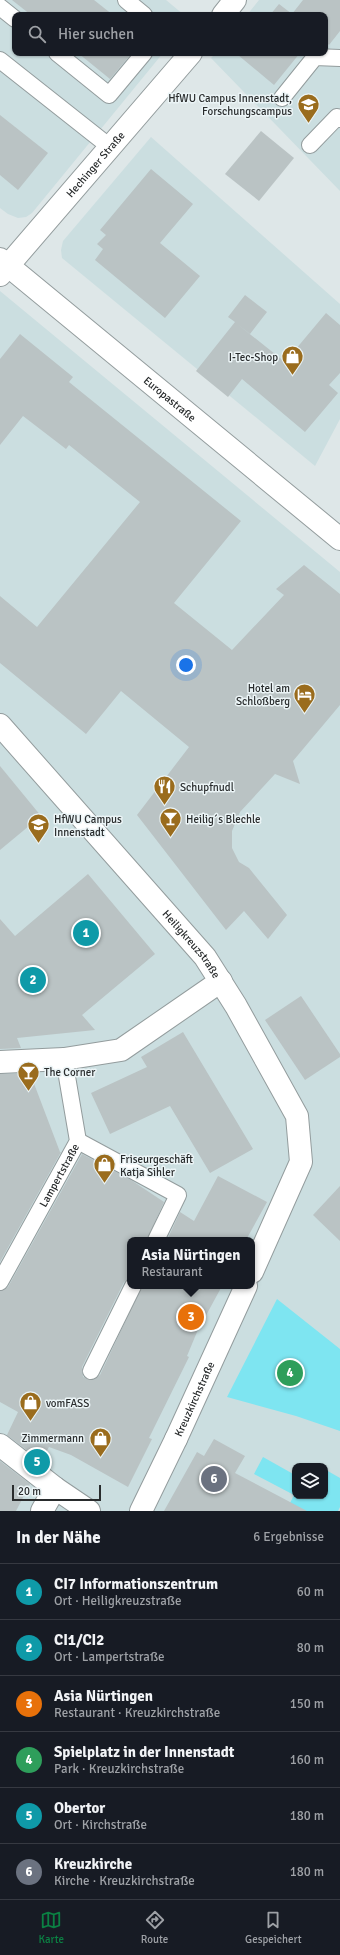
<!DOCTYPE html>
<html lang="de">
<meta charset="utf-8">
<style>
:root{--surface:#171b24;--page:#242831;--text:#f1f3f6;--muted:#9ea1a6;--line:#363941;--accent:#0b8043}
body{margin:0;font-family:Signika,sans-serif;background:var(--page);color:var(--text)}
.controls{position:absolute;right:12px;bottom:12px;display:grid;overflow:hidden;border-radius:8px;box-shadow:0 1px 3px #0004}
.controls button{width:36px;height:36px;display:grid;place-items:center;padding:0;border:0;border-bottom:1px solid var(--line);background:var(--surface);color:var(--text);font:20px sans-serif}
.scale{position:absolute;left:12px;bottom:10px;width:89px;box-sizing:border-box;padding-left:4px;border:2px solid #292c2d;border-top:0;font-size:11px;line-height:14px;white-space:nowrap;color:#292c2d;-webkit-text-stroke:3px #ebf4f6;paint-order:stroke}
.you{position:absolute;left:186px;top:665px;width:14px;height:14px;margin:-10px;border:3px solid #fff;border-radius:50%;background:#1a73e8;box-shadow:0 0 0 6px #1a73e833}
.badge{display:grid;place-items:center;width:26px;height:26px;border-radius:50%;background:var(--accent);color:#fff;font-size:13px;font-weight:700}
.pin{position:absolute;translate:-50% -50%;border:2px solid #fff;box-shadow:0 1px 4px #0006}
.popup{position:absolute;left:127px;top:1237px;width:128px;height:52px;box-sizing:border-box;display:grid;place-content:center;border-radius:8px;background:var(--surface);filter:drop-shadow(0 1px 3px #0005);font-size:13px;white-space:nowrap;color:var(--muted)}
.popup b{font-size:15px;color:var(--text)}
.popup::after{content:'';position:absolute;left:50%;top:100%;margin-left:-8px;border:8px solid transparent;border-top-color:var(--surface)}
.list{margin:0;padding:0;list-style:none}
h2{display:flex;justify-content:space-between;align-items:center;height:52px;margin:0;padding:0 16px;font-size:17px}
h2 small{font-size:13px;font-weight:400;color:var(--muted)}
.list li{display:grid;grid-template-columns:26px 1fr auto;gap:12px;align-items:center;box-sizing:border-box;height:56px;padding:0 16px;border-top:1px solid var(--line)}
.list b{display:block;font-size:15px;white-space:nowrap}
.list p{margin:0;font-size:13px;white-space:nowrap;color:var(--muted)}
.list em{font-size:13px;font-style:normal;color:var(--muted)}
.icon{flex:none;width:22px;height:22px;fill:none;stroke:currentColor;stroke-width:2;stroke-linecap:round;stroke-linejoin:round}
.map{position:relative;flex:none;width:340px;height:1511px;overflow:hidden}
.search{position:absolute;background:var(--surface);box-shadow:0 1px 3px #0004;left:12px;right:12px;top:12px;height:44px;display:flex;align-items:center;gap:10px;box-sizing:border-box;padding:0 14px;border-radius:8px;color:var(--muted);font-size:15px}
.sheet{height:388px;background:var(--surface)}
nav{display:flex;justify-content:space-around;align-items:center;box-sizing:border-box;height:56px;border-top:1px solid var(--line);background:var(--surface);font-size:11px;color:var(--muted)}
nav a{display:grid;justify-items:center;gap:2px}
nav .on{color:var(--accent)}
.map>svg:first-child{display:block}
.built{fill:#cbdee0;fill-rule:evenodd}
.green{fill:#7ee5f1}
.building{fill:#bac3c4}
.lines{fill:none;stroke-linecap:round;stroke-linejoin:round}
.service-casing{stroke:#939c9d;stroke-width:18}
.pedestrian-casing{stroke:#939c9d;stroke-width:24}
.minor-casing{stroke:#939c9d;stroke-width:24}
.tertiary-casing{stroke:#939c9d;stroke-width:24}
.service{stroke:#fff;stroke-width:16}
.pedestrian{stroke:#fff;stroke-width:22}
.minor{stroke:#fff;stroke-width:22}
.tertiary{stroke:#fff;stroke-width:22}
.labels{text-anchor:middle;stroke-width:3;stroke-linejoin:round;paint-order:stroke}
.poi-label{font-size:11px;fill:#292c2d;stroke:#ebf4f6;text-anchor:start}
.street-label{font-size:11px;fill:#292c2d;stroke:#ebf4f6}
</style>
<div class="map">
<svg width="340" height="1511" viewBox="0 0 340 1511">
<rect width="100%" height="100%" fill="#dee7e8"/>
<g class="built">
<path d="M0,0h166l18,15h-169v38h148l-131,160 -6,4 -8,1 -10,-4 -8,-6z"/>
<path d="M259,0h81v191l-129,-133 5,-5h109v-38h-78z"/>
<path d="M151,137l189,167v115l-25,47 -253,-208 -1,-8 2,-9z"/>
<path d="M0,291l340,281v939h-340zM130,1240h122v46h-122zM295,1466h30v30h-30z"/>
</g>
<g class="green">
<path d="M277,1299l63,50v82l-44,-15 -69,-19z"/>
<path d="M263,1457l32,18v21h30l1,-26 14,8v29l-2,4h-52l8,-16 -40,-21z"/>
</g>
<g class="building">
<path d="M12,0h82l19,15h-82z"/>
<path d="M303,0h37v31l-11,14 -4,-4v-26h-55l9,-11 13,10z"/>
<path d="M78,53h54l-22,26z"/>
<path d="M239,53h61l-26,32 -36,-30z"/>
<path d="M0,115l48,38 -30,37 -18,-15z"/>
<path d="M261,131l33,27 -35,43 -34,-27z"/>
<path d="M151,169l42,35 -33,39 40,33 -35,42 -70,-58 8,-11 -6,-5 9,-9 -6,-5z"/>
<path d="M245,295l22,17 -17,22 -14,-11 49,39 41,-49 14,12v48l-11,12 9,8 -33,39 -63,-53 -14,18 -32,-26 39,-49 -7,-5z"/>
<path d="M20,334l53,43 -4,5 172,139 -67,82 58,47 52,-55 -8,-6 28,-24 36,29v111l-47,56 7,23 -25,-10 -35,38 -8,19v17l7,14 10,6 38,47 -19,24 -24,-28 -18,19 -89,-115 52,-68 -68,-56 -35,43 -86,-71v-67l37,31 103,-125 -71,-57 -3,4 -43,-33 -23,29v-86z"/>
<path d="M0,766l41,50 -41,34z"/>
<path d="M88,874l67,80 -73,61 13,15 -78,8 4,10 -21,1v-130l15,17z"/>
<path d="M301,996l39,58v3l-35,23 -40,-60z"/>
<path d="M183,1032l70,117 -43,24 -40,-67 -60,28 -19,-41 56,-26 -6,-10z"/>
<path d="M30,1073l30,79h1l-61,110v-188z"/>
<path d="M82,1154l49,26 33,22 -17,38h-17v37l-6,5 -42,85 1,10 9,3 8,-5 42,-89h80l-25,46 -10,24 2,1 -40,81 3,1 -24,48 -57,-32 -22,-8 -8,14 -34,-26 11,-23 -18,-10v-111l8,-4z"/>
<path d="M218,1176l49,26 -21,38h-79l13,-28 14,9z"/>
<path d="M340,1186v55l-27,-26z"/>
<path d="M214,1439l31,17 -10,17 72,38h-143l33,-59 7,4z"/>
<path d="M0,1461l30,23 -14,27h-16z"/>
</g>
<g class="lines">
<defs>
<g id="service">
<path d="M126,0l18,15"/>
<path d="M0,7l15,12"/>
<path d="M57,53l52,42 35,-42"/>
<path d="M0,60l110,87"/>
<path d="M282,98l33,-41 25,1"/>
<path d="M310,145l27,-28 3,2"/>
<path d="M78,1141l100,54 -22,45"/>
<path id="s1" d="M0,1282l78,-141 -14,-82"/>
<path d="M91,1371l42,-85"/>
</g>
<g id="pedestrian">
<path d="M0,1445l55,43 34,23"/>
<path d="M42,1511l13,-23"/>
<path d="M141,1511l35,-72"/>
</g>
<g id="minor">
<path d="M223,15l12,-15"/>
<path id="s2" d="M0,275l191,-222"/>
<path id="s3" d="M0,725l205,232 31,49 61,110 4,46 -49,110"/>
<path d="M0,1062l64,-3 57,-9 100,-69"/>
<path id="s4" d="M176,1439l70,-153"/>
</g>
<g id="tertiary">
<path id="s5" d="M0,259l340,280"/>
</g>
</defs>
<use href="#service" class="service-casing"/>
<use href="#pedestrian" class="pedestrian-casing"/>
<use href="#minor" class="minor-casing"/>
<use href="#tertiary" class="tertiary-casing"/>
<use href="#service" class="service"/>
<use href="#pedestrian" class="pedestrian"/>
<use href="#minor" class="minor"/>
<use href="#tertiary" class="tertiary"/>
</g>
<defs>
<symbol id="university-pin" viewBox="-11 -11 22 30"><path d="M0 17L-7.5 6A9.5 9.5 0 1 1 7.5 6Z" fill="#9a6c1d" stroke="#ebf4f6"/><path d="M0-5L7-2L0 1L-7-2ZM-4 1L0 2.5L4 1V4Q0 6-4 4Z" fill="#fff"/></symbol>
<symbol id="shop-pin" viewBox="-11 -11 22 30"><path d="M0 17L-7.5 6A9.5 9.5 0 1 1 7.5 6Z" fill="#9a6c1d" stroke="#ebf4f6"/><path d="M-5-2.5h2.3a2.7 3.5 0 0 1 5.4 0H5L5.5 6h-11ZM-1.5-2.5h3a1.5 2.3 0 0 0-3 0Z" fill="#fff"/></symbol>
<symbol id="hotel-pin" viewBox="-11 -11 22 30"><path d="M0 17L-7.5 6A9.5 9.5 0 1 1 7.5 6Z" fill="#9a6c1d" stroke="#ebf4f6"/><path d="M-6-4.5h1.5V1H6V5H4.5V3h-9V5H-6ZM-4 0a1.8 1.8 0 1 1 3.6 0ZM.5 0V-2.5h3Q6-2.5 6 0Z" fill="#fff"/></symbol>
<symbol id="restaurant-pin" viewBox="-11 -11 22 30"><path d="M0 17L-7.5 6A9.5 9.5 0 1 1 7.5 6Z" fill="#9a6c1d" stroke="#ebf4f6"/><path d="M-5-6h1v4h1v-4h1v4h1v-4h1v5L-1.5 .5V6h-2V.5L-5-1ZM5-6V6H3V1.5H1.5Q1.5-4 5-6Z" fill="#fff"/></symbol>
<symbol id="bar-pin" viewBox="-11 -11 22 30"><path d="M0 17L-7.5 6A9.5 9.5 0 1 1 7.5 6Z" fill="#9a6c1d" stroke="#ebf4f6"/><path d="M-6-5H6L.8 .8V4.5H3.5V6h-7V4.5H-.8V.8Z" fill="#fff"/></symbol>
</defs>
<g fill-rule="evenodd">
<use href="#university-pin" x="296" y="92" width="25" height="34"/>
<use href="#shop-pin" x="280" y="344" width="25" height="34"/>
<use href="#hotel-pin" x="292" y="682" width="25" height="34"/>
<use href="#restaurant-pin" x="152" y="774" width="25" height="34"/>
<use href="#bar-pin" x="158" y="806" width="25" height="34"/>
<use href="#university-pin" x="26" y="812" width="25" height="34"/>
<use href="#bar-pin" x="16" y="1060" width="25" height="34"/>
<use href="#shop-pin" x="92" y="1152" width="25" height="34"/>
<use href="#shop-pin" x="18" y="1390" width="25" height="34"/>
<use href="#shop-pin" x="88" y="1426" width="25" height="34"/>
</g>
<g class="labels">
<g class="poi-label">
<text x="292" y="102" text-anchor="end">HfWU Campus Innenstadt,<tspan x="292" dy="13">Forschungscampus</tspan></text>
<text x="278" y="361" text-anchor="end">I-Tec-Shop</text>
<text x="290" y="692" text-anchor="end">Hotel am<tspan x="290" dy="13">Schloßberg</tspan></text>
<text x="180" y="791">Schupfnudl</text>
<text x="54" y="823">HfWU Campus<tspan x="54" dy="13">Innenstadt</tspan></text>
<text x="186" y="823">Heilig´s Blechle</text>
<text x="44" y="1076">The Corner</text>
<text x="120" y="1163">Friseurgeschäft<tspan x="120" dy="13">Katja Sihler</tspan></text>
<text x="46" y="1407">vomFASS</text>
<text x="84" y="1442" text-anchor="end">Zimmermann</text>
</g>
<g class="street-label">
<text dy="4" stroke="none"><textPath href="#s2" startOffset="146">Hechinger Straße</textPath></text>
<text dy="4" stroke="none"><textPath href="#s5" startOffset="220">Europastraße</textPath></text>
<text dy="4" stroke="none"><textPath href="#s3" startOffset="291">Heiligkreuzstraße</textPath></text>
<text dy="4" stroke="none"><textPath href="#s1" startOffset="122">Lampertstraße</textPath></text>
<text dy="4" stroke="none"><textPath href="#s4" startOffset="44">Kreuzkirchstraße</textPath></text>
</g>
</g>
</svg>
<div class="controls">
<button><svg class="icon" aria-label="layers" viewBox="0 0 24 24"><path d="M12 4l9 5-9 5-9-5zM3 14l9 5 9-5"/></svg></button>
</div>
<div class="scale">20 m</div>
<div class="you"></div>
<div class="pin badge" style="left:86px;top:933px;background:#0f9aa8">1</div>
<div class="pin badge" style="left:33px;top:980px;background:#0f9aa8">2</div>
<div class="pin badge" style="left:191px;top:1317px;background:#e8710a">3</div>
<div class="popup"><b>Asia Nürtingen</b>Restaurant</div>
<div class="pin badge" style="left:290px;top:1373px;background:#2e9e5b">4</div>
<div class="pin badge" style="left:37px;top:1462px;background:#0f9aa8">5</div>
<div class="pin badge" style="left:214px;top:1479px;background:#6b7280">6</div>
<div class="search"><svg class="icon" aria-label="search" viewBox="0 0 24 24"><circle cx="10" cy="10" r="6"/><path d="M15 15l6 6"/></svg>Hier suchen</div>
</div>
<section class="sheet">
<h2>In der Nähe<small>6 Ergebnisse</small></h2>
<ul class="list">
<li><span class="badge" style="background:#0f9aa8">1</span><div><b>CI7 Informationszentrum</b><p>Ort · Heiligkreuzstraße</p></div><em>60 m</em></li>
<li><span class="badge" style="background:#0f9aa8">2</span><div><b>CI1/CI2</b><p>Ort · Lampertstraße</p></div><em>80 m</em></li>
<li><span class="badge" style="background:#e8710a">3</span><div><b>Asia Nürtingen</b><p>Restaurant · Kreuzkirchstraße</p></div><em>150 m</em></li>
<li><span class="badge" style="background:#2e9e5b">4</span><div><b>Spielplatz in der Innenstadt</b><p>Park · Kreuzkirchstraße</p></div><em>160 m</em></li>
<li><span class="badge" style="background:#0f9aa8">5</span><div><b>Obertor</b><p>Ort · Kirchstraße</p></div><em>180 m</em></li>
<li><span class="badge" style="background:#6b7280">6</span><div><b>Kreuzkirche</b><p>Kirche · Kreuzkirchstraße</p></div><em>180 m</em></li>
</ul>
</section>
<nav>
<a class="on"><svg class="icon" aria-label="map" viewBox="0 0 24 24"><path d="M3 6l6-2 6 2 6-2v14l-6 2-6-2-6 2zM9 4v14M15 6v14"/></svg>Karte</a>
<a><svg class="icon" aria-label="directions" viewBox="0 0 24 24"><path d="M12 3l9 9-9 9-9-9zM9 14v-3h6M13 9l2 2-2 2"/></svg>Route</a>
<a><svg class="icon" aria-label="saved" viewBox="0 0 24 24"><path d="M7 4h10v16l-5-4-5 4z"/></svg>Gespeichert</a>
</nav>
